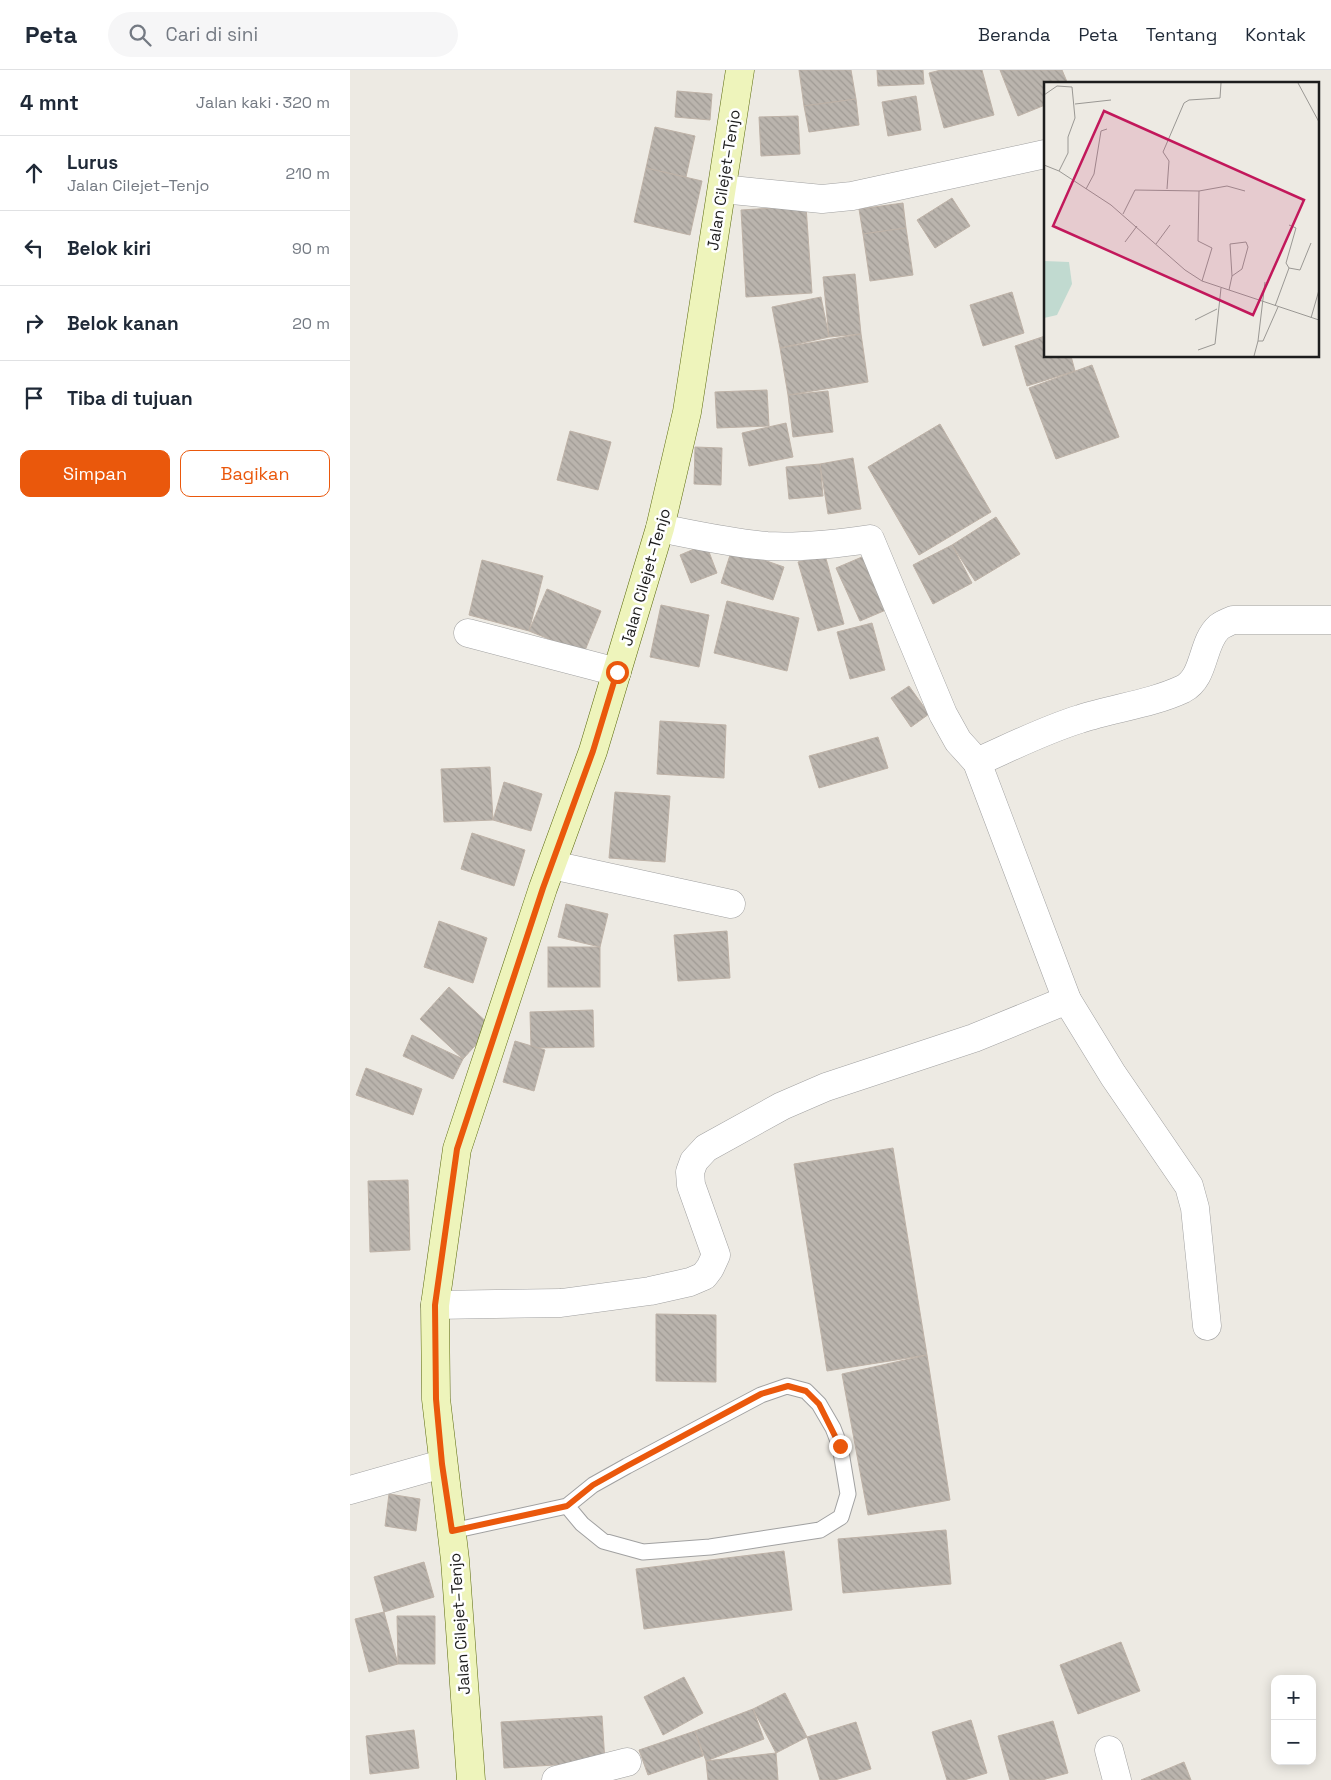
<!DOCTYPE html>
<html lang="id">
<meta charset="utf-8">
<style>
:root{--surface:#fff;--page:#f6f6f7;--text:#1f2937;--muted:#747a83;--line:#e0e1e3;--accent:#ea580c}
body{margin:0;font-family:"Space Grotesk",sans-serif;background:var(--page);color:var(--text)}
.controls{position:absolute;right:15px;bottom:15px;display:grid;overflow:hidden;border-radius:10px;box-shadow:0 2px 12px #0003}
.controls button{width:45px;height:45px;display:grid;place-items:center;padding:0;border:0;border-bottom:1px solid var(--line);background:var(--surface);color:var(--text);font:25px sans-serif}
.stop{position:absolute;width:15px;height:15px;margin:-11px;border:4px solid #ea580c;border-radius:50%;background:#fff}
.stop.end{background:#ea580c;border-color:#fff;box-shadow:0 1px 5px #0008}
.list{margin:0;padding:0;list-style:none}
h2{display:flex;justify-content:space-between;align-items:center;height:65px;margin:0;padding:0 20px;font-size:21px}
h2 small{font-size:16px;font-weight:400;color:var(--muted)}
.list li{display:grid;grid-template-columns:32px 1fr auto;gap:15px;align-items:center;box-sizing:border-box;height:75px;padding:0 20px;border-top:1px solid var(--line)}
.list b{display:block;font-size:19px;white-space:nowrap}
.list p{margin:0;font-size:16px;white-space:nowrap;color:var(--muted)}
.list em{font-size:16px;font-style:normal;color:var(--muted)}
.actions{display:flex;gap:10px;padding:15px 20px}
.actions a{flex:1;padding:11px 0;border:1px solid var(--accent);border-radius:10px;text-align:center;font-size:18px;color:var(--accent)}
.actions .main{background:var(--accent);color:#fff}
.icon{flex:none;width:28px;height:28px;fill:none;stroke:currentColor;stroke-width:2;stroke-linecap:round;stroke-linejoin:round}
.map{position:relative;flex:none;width:981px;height:1710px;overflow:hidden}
header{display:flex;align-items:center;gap:30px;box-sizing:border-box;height:70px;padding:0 25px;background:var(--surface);border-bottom:1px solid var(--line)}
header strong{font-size:24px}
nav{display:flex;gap:28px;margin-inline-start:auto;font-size:18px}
.search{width:350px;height:45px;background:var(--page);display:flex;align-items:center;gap:12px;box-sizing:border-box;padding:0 18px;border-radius:28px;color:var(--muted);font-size:19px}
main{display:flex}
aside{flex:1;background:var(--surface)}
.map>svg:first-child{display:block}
.building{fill:url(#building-back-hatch);stroke:#beb2a7}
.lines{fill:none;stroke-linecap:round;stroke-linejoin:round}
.service-casing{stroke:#a1a1a1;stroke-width:17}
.minor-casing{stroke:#a1a1a1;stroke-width:29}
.secondary-casing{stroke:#5b6a0d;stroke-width:29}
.service{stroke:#fff;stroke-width:15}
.minor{stroke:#fff;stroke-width:28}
.secondary{stroke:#eef4bb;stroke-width:28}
.route{stroke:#ea580c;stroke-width:6}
.labels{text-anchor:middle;stroke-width:5;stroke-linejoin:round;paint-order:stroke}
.street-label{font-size:16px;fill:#1d1d1d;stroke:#fff}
.inset-road{fill:none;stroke:#9a9894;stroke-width:1}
.view{fill:#c2185b;fill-opacity:0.15;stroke:#c2185b;stroke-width:2.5}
.inset-edge{fill:none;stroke:#1d1d1d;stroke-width:2.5}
</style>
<header>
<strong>Peta</strong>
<div class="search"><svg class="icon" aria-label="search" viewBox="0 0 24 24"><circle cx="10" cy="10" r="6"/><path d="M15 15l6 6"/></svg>Cari di sini</div>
<nav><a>Beranda</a><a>Peta</a><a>Tentang</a><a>Kontak</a></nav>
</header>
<main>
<aside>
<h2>4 mnt<small>Jalan kaki · 320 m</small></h2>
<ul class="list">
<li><svg class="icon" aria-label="ahead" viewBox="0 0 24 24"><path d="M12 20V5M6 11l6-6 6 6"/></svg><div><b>Lurus</b><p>Jalan Cilejet–Tenjo</p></div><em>210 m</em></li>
<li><svg class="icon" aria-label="left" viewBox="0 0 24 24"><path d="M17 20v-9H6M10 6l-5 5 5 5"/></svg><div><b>Belok kiri</b></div><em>90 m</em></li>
<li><svg class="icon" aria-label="right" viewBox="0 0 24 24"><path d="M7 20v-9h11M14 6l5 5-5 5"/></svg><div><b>Belok kanan</b></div><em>20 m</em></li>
<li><svg class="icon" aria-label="arrive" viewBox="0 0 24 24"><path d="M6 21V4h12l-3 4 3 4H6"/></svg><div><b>Tiba di tujuan</b></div></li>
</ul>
<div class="actions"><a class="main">Simpan</a><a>Bagikan</a></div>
</aside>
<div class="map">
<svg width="981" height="1710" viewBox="0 0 981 1710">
<defs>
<pattern id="building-back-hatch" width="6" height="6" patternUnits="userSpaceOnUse" patternTransform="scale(1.25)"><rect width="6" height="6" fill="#bab4ad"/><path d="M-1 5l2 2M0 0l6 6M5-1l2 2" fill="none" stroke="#9f9a94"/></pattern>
</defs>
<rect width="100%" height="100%" fill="#edeae3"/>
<g class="building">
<path d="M449,0h52l5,29 -52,7z"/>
<path d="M527,0h46l1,14 -46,2z"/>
<path d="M591,0h41l12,45 -50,13 -15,-55z"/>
<path d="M650,0h62l6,14h-23v21l-27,11z"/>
<path d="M327,21l35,3 -2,26 -35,-3z"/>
<path d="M566,26l5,34 -33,6 -6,-34z"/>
<path d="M506,29l3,26 -50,7 -5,-26z"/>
<path d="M448,46l2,38 -39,2 -2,-39z"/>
<path d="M305,57l40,9 -9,41 -40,-9z"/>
<path d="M296,98l56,13 -12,54 -56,-13z"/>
<path d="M602,128l18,28 -35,22 -18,-28z"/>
<path d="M553,133l3,25 -43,6 -4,-25z"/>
<path d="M456,136l6,87 -66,4 -5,-87z"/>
<path d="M556,158l7,47 -43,6 -7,-47z"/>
<path d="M505,204l6,60 -32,3 -6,-60z"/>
<path d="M662,222l12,41 -41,13 -13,-41z"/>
<path d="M471,227l8,40 -49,11 -8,-41z"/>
<path d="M511,264l7,48 -80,13 -8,-47z"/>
<path d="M695,266v20h26l4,15 -48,15 -12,-40z"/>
<path d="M742,295l27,72 -63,22 -27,-71z"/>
<path d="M417,320l2,36 -52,2 -2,-36z"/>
<path d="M478,321l5,41 -40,5 -5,-42z"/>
<path d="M436,353l7,34 -44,9 -7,-33z"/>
<path d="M590,354l51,88 -72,43 -51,-88z"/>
<path d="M220,361l41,11 -13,48 -41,-10z"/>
<path d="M345,377l27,1 -1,37 -27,-1z"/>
<path d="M503,388l8,51 -33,5 -8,-50z"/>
<path d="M470,394l3,32 -34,3 -3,-32z"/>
<path d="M646,447l24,37 -45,27 -23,-36z"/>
<path d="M356,474l11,29 -26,10 -11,-28z"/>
<path d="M602,475l20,38 -39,21 -20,-39z"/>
<path d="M382,479l52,18 -11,33 -52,-17z"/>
<path d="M519,484l24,53 -33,14 -24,-53z"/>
<path d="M475,485l19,69 -26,7 -20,-69z"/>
<path d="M132,490l61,16 -14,55 -60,-16z"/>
<path d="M197,519l54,22 -17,42 -55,-22z"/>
<path d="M377,531l72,17 -12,53 -73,-18z"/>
<path d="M311,535l48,10 -10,52 -49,-10z"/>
<path d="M522,553l13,47 -35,9 -13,-47z"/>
<path d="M559,616l20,28 -18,13 -20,-29z"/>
<path d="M310,651l66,4 -2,53 -67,-4z"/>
<path d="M528,667l10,31 -69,20 -10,-32z"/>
<path d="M140,697l3,53 -49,2 -3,-53z"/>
<path d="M154,712l38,12 -11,37 -38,-11z"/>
<path d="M265,722l55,4 -5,66 -56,-4z"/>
<path d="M122,763l53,17 -11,36 -53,-17z"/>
<path d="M216,834l42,10 -8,33 -42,-10z"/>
<path d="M89,851l48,17 -14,45 -49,-16z"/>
<path d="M377,861l3,47 -52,3 -4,-46z"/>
<rect x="198" y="877" width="52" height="40"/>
<path d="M99,917l43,40 -29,32 -43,-40z"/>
<path d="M243,940l1,37 -63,1 -1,-36z"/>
<path d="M62,965l51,24 -10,20 -50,-23z"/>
<path d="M165,971l30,9 -11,41 -31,-9z"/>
<path d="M16,998l56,21 -9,26 -57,-20z"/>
<path d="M543,1078l34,207 -100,16 -33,-207z"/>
<path d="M58,1110l2,70 -40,2 -2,-71z"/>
<path d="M306,1244l60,1v67l-60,-1z"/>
<path d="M577,1285l23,145 -82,15 -26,-141z"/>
<path d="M39,1424l31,5 -4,32 -31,-5z"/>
<path d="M596,1460l5,54 -108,9 -5,-54z"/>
<path d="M434,1481l8,59 -148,19 -8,-60z"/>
<path d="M74,1492l10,35 -50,15 -10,-35z"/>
<path d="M34,1542l14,52 -29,8 -14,-53z"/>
<path d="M47,1546h38v48h-37z"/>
<path d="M771,1572l19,49 -62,23 -18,-49z"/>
<path d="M334,1607l19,36 -40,22 -19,-38z"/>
<path d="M435,1623l22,44 -31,16 -23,-44z"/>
<path d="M403,1639l11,30 -58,22 -11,-30z"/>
<path d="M252,1646l3,46 -101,6 -3,-46z"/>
<path d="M621,1650l16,53 -23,7h-17l-15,-48z"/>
<path d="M703,1651l15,52 -26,7h-32l-12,-44z"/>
<path d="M506,1652l15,47 -36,11h-15l-13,-43z"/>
<path d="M64,1660l5,38 -49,6 -4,-38z"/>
<path d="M345,1661l8,25 -55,19 -9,-25z"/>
<path d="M426,1683l2,27h-70l-2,-19z"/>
<path d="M834,1692l7,18h-50z"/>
</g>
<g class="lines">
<defs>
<path id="service" d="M102,1461l115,-25 26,-21 34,-19 134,-71 26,-9 19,5 13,13 14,24 7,18 8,48 -7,23 -21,13 -110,17 -67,5 -40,-11 -21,-17 -15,-18"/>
<g id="minor">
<path d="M372,119l100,10 30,-3 193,-42"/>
<path d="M310,458c35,7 71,15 107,18 34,2 69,-2 103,-7l73,175 15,27 19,21 90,238 46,75 76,111 6,22 12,118"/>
<path d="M118,563l149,39"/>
<path d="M627,692c34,-15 67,-32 103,-43 33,-11 71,-15 103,-30 23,-12 18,-46 36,-62 4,-3 9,-5 14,-7h98"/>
<path d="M202,795l179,39"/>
<path d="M85,1235l126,-2 89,-12 40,-9 14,-6 6,-8 6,-13 -25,-70 -1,-13 4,-11 12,-13 76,-42 44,-19 148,-49 93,-38"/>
<path d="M0,1420l92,-26"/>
<path d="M759,1680l8,30"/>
<path d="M206,1710l71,-18"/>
</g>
<path id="secondary" d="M121,1710l-16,-220 -19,-161 -1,-94 22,-156 86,-261 50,-137 67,-223 27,-116 53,-342"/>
</defs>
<use href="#service" class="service-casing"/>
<use href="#minor" class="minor-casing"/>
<use href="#secondary" class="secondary-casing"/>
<use href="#service" class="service"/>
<use href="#minor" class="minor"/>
<use href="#secondary" class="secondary"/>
</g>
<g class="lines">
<path class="route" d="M267,602l-24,79 -50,137 -86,261 -22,156 1,94 6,65 10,67 115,-25 26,-21 34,-19 134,-72 27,-8 18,5 13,13 21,42"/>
</g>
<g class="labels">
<g class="street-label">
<text transform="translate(373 110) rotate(-81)" y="6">Jalan Cilejet–Tenjo</text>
<text transform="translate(295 507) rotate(-74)" y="6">Jalan Cilejet–Tenjo</text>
<text transform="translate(109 1554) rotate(-94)" y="6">Jalan Cilejet–Tenjo</text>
</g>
</g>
<g transform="translate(694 12)">
<rect width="275" height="275" fill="#edeae3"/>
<path d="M0,179l25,1 3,22 -15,31 -13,3z" fill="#c1dad0"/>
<path class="inset-road" d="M254,1l21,39M0,13l13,-9 15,1 3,31 -7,19v16l-9,18M31,22l36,-4M0,83l15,6 52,34 74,65 17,11 117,39M42,107l8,-15 7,-43 6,-2M123,107l2,-28 -6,-9 21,-49 5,-3 31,-2 1,-15M155,109l-1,50 14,7 -10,33M79,132l12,-24 64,1 28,-5 18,5M81,160l12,-16M112,162l14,-19M245,186l-3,-5 10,-35 -7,-3M185,208l3,-14 -2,-32 16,-2 2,5 -6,22 -10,7M231,224l14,-38 11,2 11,-27M267,236l8,-28M151,238l22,-11M214,259l7,-59M154,268l17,-6 6,-56M210,274l4,-15h5l15,-34"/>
<path class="view" d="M60,29l200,89 -51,115 -200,-89z"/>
<rect width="275" height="275" class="inset-edge"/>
</g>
</svg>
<div class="controls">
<button>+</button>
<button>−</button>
</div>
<div class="stop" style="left:267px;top:602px"></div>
<div class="stop end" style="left:490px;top:1376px"></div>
</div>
</main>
